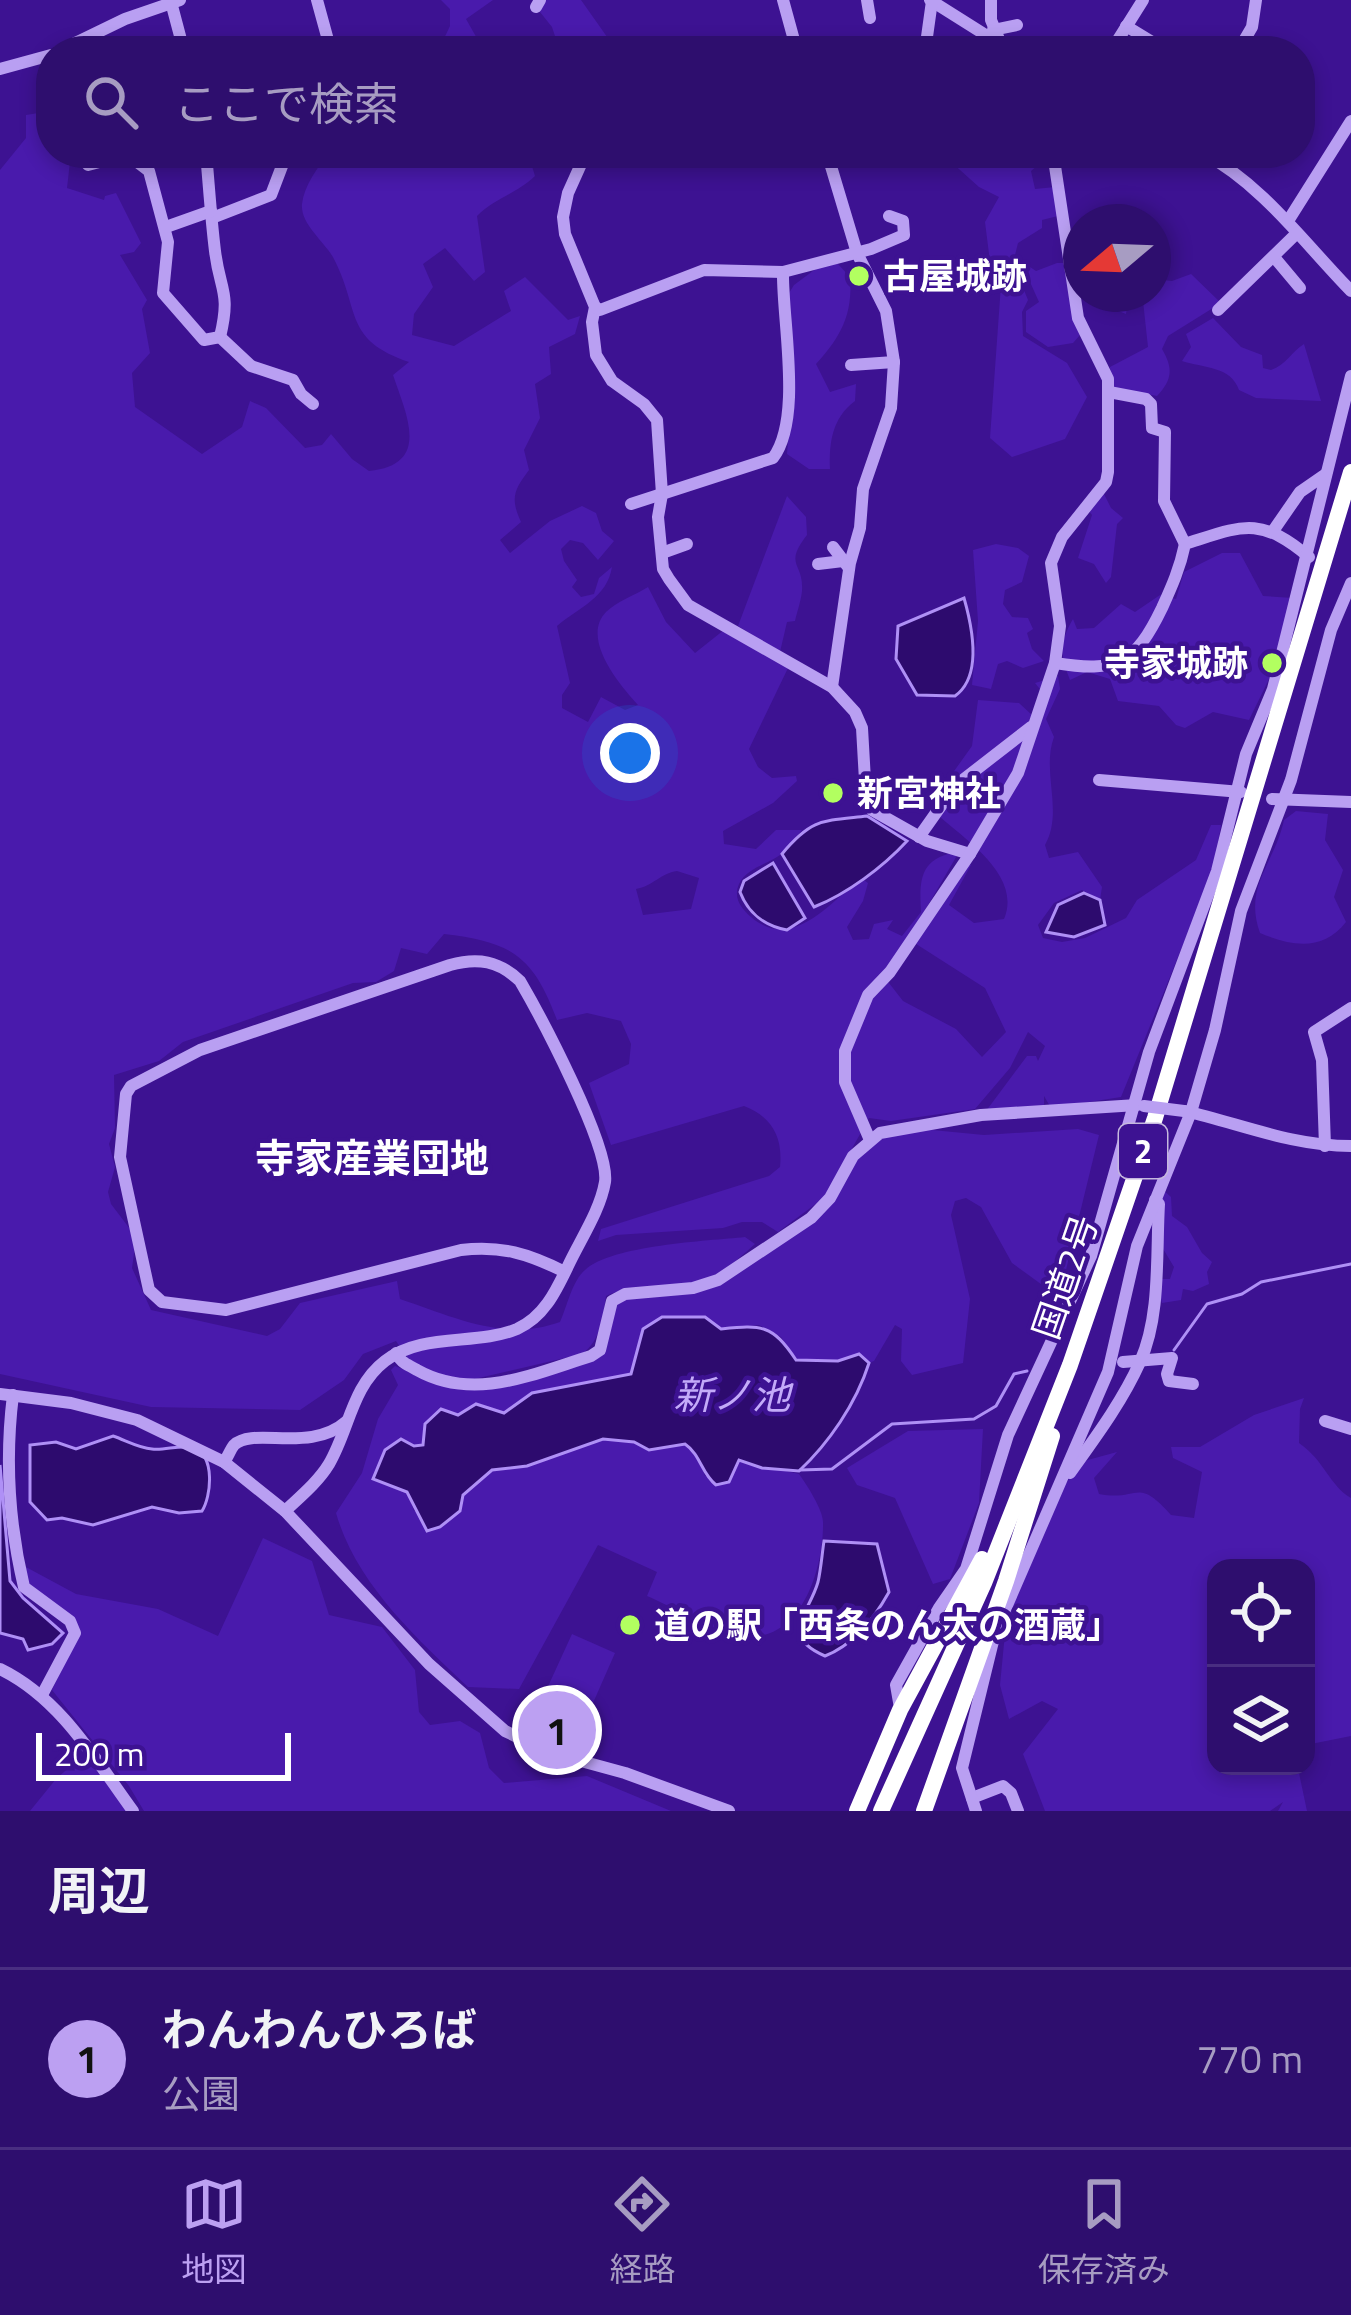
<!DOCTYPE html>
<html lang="ja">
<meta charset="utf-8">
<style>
:root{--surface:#2e0e6e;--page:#361773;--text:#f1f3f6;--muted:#a79cc2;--line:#492e81;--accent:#bca0f2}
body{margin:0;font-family:"Titillium Web","Noto Sans JP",sans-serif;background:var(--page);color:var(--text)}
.controls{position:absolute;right:36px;bottom:36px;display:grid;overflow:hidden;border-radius:24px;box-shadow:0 6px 18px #0003}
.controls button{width:108px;height:108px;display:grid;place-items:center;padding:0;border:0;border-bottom:3px solid var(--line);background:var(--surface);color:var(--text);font:60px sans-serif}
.compass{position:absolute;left:1063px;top:204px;width:108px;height:108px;border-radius:50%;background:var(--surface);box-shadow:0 6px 18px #0003;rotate:251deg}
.scale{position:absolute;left:36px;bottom:30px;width:255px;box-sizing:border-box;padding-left:12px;border:6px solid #fff;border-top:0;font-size:33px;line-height:42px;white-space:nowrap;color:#fff;-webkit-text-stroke:9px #3d1292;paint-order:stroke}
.you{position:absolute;left:630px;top:753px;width:42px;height:42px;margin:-30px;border:9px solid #fff;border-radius:50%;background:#1a73e8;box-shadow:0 0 0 18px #1a73e833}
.badge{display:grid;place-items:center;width:78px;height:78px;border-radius:50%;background:var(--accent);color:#111;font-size:39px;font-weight:700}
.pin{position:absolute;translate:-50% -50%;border:6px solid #fff;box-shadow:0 3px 12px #0006}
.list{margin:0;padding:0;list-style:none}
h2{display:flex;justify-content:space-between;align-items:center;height:156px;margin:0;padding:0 48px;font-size:51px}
h2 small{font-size:39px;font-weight:400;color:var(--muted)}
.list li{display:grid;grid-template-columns:78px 1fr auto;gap:36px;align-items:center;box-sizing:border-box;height:180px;padding:0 48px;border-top:3px solid var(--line)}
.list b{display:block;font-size:45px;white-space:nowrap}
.list p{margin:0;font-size:39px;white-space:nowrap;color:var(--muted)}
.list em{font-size:39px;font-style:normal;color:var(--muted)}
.icon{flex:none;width:66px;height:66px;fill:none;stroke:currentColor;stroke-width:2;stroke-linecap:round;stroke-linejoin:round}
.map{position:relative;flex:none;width:1351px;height:1811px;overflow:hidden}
.search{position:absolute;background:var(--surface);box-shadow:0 6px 18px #0003;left:36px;right:36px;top:36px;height:132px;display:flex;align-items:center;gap:30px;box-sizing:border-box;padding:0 42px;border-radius:48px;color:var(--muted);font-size:45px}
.sheet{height:336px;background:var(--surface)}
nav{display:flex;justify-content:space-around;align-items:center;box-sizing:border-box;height:168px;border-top:3px solid var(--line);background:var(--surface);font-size:33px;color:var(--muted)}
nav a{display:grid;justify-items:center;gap:6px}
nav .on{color:var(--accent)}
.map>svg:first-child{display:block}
.green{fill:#491aac;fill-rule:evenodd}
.water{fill:#2d0b6e;stroke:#af90f6;stroke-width:3}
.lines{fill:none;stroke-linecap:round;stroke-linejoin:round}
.stream{stroke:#af90f6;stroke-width:3}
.minor{stroke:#b99ff2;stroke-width:12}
.highway{stroke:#fff;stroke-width:16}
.minor-bridge{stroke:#b99ff2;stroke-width:12}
.poi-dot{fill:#b2ff60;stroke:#3d1292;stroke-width:4.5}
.labels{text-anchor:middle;stroke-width:9;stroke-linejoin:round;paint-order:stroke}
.shield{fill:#3d1292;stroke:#c5b8de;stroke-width:3}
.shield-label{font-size:33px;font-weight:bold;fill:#fff}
.poi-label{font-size:36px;font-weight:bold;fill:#fff;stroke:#3d1292;text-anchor:start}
.street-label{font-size:36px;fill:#fff;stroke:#3d1292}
.neighbourhood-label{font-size:39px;font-weight:bold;fill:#fff;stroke:#3d1292}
.water-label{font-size:39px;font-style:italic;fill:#c3abf9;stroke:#3d1292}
</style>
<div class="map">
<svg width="1351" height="1811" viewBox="0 0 1351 1811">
<rect width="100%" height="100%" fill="#3d1292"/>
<g class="green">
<path d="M441,0h52l-27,19 17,30 24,-9 4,9 11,-5 5,7h-89l12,-25v-17z"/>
<path d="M543,0h38l36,51h-57l-8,-24 -16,-20z"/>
<path d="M51,111v42h30l-11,9 -3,26 37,12 1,-4 11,-3 25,50 -7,9 -14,3 27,45 -5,9 8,44 -18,20 3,34 67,47 40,-27 8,-26 16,7 39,40 17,-3 9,-11 21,25 17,12c63,-6 37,-57 24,-96l16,-13c-65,-22 -49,-51 -74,-101 -8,-18 -35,-36 -33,-57 2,-19 16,-36 26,-51h200l7,23c-19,18 -40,22 -58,40l8,56 -11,9 -29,-33 -22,16 10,23 -19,27 -2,21 42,11 57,-35 -7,-20 21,-14 43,43 12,-4 -5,18 -26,13 2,27 -16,10 5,34 -16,32 5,20c-15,20 -19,28 -8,52l-21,18 10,13 40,-32 32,-15 14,7 6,18 12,10 -16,19 -15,-17 -13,-3 -9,9 3,12 13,19 -5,7 9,10 13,-3 5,-16 13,-11c-5,31 -33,40 -55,59l13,57 -8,12v13l26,14 13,-25 24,13 13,-5c-17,-19 -58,-66 -32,-93 10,-10 29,-17 42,-25l18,35 29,31 29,-23 64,38 -39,81 9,18 14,11 24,-2 1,5 -24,22 -50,28 1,13 32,5 20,-19h26c-6,7 -11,16 -18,22 -14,12 -37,15 -45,32 -6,14 2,24 12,33 41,35 78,-13 110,-39l7,5 -5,18 -16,26 6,13 16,-1 5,-15 19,-4 -6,9 15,7 19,-24c-2,-33 -1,-55 38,-60l-53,91 -24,31 21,27 53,28 26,28 24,-25 -21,-44 -72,-46 54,-79 4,2 -22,40 25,18 30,-4c18,-43 -37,-78 -65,-103l16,-21 -8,-14 25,-35 6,-46 41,3 13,12 16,-16 -13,-16 23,-7 2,13 -14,30 8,18c-13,35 10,74 -9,108l4,13 29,-6 24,35 -2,13 -18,-10 -28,13 -16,22 5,13 19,4 23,-4 41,-20 11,-18 59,-40 15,-35h10l-7,44 -93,228 -70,11 -7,-12v10l-58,5 41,-55h9l2,5 7,-15 -17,-14 -18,36 -35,41 -84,12 -22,-3 -44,79 -47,35 -16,-10h-20l-19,6 -107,7 -18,6 3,-12 168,-53 11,-9c3,-30 -8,-50 -36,-61l-133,39 -22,-62 40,-19 2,-20 -10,-23 -34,-8 -30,7c-24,-65 -46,-78 -113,-86l-17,20 -26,-6 -7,23 -18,11 -23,1 -170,59 -24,19 -45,14 1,53 -6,16 6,23 -7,25 3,12 19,25 5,17 -3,22 19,42 116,26 13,-7 20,-26 97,-22 3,18c54,18 104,43 160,23 7,-15 12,-41 25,-52 27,-25 122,-29 160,-33l10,7c-16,14 -34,32 -55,37 -31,8 -64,1 -94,15 -3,22 -5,44 -24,58l-129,30 -44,-24 -13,-19 -33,13 -19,26 -44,30 -149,-3 -151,-33v-1204l26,-32v-23zM677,871l22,7 -8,31 -48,6 -7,-26c17,-3 25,-16 41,-18z"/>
<path d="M941,153c32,0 62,2 93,7l3,6 -6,5 4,18 20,-2 3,29 -16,4v8l-24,15 -5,20 15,37 -6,12 1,24 44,27 20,34 -22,42 -53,18 -22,-19 12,-167 -11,-1 -6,-48 14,-25 -20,-10z"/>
<path d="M837,263l13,14c3,37 -9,60 -34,87l14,28 26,-8 -1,17c-23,17 -26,42 -25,68h-21l-22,-15 6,-79 -7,-77 8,-13 23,-17z"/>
<path d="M1057,263h7l16,72 -7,8 -25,4 -22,-15v-21l13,-9 -13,-29 4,-6 6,4z"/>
<path d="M1191,274l30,29 -53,33 -6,13c11,19 11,30 -5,47l-46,-9 -1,-20 38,-20 -5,-46 -15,-1 -2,14 -22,-9 -9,-11h58v-15l19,2z"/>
<path d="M1213,318l28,29 21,8 1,13 8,2c15,-5 20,-18 33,-26l17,57 -65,-3 -17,-8c-8,-24 -36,-22 -57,-29l9,-14 -5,-13z"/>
<path d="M1103,492l8,16 12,10 -6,6 -6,53 -5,6 -12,-19 -16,-6 14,-43 -4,-5z"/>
<path d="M787,496l19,21 1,18c-24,31 -3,27 -5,56 -1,10 -5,21 -7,30l-8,1 -7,30 -42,-26z"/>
<path d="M996,544l22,4 11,8 -7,26 -17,8 -2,14 9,13 16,1 5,11 -6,4 5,16 12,12 -21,7 -16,-7 -9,3 -7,25 -19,-4 6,-64 -5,-71z"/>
<path d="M1222,553h18l23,43 30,2 -22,77 -22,45 -36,-8 -28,16 -9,-3 -17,-19 -41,-5 -8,-22 -23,-7 -17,8c-10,-25 -11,-37 3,-61l4,10 17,-1 27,-24 14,8 25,-17 16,4 8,-27z"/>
<path d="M1296,811l32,3 -3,26 18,30 -9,27 12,25c-23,30 -55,24 -86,11 -17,-47 15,-70 24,-113z"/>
<path d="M922,1129l62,6 94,-6 21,6 -33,135 -21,17 -33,-24 -31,-56 -15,-9 -11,3 -4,14 19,84 -7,64 -51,12 -11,-14 1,-32 -7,-4 -21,36 -5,2 -10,-9 -21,7 -42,-1 -15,-23 -22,-12 -38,4 -89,45 -100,19 -28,20 -28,-9 -53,41 -9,1 -13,-7 -16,11 -11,29 33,12 7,20 49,-16 28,-25 37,-4 75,-27 82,5 11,8 9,24 34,-16 60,14c8,11 24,36 24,48 1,46 -22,123 -82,114 -23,-3 -70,-30 -94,-40l10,-24 -59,-27 -79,144 -51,-2c-52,-49 -112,-104 -132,-174l26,-40 16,-54 20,-34 -7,-15 4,-4 66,24 33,-3 98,-28 20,-50 7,-9 87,-11 107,-69 43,-62 26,-22z"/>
<path d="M1162,1189l9,8 1,19 15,11 15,26 10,9 -5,10 2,12 -16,7 -10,-2 -2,11 -19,3 -5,-17 5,-7h8l4,-12 -15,-25z"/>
<path d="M1304,1398l-4,11 -1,34c26,18 30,42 52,55v238l-45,9v-177h-90v198h53l5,9 25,-2 8,38h-29l5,-9 -13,9h-225l-22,-57 35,-45 -16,-8 -33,18 -9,-34 6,-62 49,-127 29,-35 33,-9 -23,26 5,16c40,8 37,-19 72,21l23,3 8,-46 -29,-14 -2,-11h29l54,-32z"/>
<path d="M983,1429l-4,74 -29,76 -17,5 -38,-86 -38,-13 -10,-17 61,-37z"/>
<path d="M263,1538l49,23 17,54 53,12 33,43 4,42 11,13 30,-4 20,12 9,35 15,15 83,-7 84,35h-527l-15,-25 -77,-96 26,-56 -52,-51 -2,-17 52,28 82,15 60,27z"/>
<path d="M572,1634l43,19 -37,84 -5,-2 -4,8 -20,-8 4,-10 -19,-8z"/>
<path d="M80,1758l17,13 31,40h-98l26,-32z"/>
</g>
<g class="water">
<path d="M964,598c8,28 19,78 -9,98l-38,-1 -21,-36 2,-33z"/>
<path d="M867,816l40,25c-24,26 -60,53 -93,66l-32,-53c30,-36 41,-33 85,-38z"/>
<path d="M773,863l32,55 -18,12c-22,-4 -39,-17 -47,-38l4,-11z"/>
<path d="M1084,893l16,7 5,25 -31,12 -28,-5 12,-27z"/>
<path d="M662,1317h43l16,12c41,-4 51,-5 75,31l42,1 21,-7 10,9c-13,41 -41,81 -70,108l-37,-3 -23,-8 -10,22 -13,3c-15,-12 -15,-30 -31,-41l-36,6 -15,-8 -31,-3 -76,27 -35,4 -29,25 -3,16 -20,16 -13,4 -20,-39 -34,-13 12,-29 16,-11 13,7 9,-1 2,-21 16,-15 17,6 18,-11 28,9 28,-20 99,-19 12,-45z"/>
<path d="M113,1436c12,4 26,12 39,13 12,2 29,-5 41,-1 23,7 18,49 9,63l-23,2 -27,-6 -59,18 -31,-7 -15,2 -17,-18v-57l26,-3 20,7z"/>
<path d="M0,1465l10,116 13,17 40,35 -11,11 -24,6 -5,-11 -23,-6z"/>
<path d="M824,1541l53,3 12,48c-15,27 -36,53 -64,64 -47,-20 -16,-42 -7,-74 3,-13 4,-28 6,-41z"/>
</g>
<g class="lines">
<g class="stream">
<path d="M1174,1350l33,-46 35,-10 19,-12 90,-18"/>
<path d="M800,1470l32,-1 60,-45 82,-5 22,-13 18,-32 13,-3"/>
</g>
<g class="minor">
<path d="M317,0l14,51"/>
<path d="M783,0l14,51"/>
<path d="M867,0l3,18"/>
<path d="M930,0l81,51"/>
<path d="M991,0v20l10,24"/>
<path d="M171,2l13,49"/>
<path d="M536,7l4,-7"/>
<path d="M1126,26l41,25"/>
<path d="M993,30l24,-5"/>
<path d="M59,51l66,-32 55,-19"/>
<path d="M925,51l7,-50"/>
<path d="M1111,51l32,-51"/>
<path d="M1238,51l14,-24 4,-27"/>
<path d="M0,69l51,-14"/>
<path d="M87,153l1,12 34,-9 10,2 17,13 19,71 -5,51 41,47 16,-3 31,29 42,14 8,14 12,10"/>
<path d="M206,153c3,33 5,66 9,98 5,41 16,40 5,86"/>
<path d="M586,153l-18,40 -5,24 2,17 30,73 -3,15 4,33 16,26 32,23 13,16 5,74 -4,23 5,52 6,10 19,26 144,82 23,25 7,16 4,70 6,12 55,31 43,13"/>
<path d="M827,153l30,100 29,58 8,51 -3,46 -28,81 -3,39 -10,35 -18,124"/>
<path d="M1203,153c60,32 101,90 148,138"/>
<path d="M212,218l59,-23 16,-42"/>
<path d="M1288,221l63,-100"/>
<path d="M166,227l45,-16"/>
<path d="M1274,257l26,31"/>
<path d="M595,307l5,3 104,-40 79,2 88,-23 33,-14 -1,-14 -14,-5"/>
<path d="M1218,310l79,-77"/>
<path d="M851,365l43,-3"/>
<path d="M1109,392l37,7 5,5 1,24 13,4 -1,69 21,43"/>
<path d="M631,504l142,-46c30,-40 9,-138 10,-186"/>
<path d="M1273,531l27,-39 26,-18"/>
<path d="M833,547l16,21"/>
<path d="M662,553l25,-9"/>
<path d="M818,564l25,-3"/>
<path d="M1055,663c62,10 80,1 107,-55 10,-22 18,-40 23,-64 57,-18 74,-29 124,13"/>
<path d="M1099,780l142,12"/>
<path d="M1272,799l79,3"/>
<path d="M919,837l36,-51 76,-59"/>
<path d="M1185,1111c56,13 107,35 166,35"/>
<path d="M870,1140l-25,-58v-31l23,-56 22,-23 80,-118 48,-81 37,-110 5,-37 -9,-63 11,-26 44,-55 2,-10v-93l-30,-61 -25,-165"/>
<path d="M1325,1146l-3,-86 -8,-28 37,-24"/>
<path d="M396,1353c5,10 11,11 21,17 57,32 116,4 174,-14l9,-6 12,-49 13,-7 68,-6 25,-8 93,-62 19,-20 23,-42 27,-23 101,-18 156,-10"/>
<path d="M1123,1362l49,-4 -5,16 2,7 24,3"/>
<path d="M0,1394l71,9 66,17 87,42 61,49 144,153 76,67 43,21 77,21 104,38"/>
<path d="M13,1395c-8,64 -4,129 11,192l46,34 5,12 -33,62"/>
<path d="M1325,1421l26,8"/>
<path d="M224,1462c4,-5 6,-12 10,-17 20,-19 76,9 113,-24"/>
<path d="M1070,1473c25,-35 52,-71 70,-111 21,-46 16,-108 19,-158l-4,-4"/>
<path d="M285,1511c16,-15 33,-29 44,-47 20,-34 23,-78 56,-103 37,-29 91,-15 132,-32 27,-12 39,-38 51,-63 12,-26 32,-55 37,-84 5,-35 -64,-165 -85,-201 -21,-20 -42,-24 -70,-16l-250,85 -69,36 -5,8 -6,63 29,133 13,12 64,8 235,-60c40,-5 68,4 104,22"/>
<path d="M0,1669c60,29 95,90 133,142"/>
<path d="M900,1708l-4,-23 43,-77 27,-39 42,-134 83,-179 58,-204 68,-181 29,-117 27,-65 78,-313"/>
<path d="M972,1798l31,-12 8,7 7,18"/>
<path d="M976,1811l-14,-43 33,-135 113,-261 29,-126 54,-134 24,-82 26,-119 50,-131 40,-150 20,-47"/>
</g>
<g class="highway">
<path d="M857,1811l43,-101 82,-151"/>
<path d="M881,1811l103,-228 86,-218 85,-247 196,-646"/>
<path d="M924,1811l82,-230 46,-145"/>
</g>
<path class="minor-bridge" d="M1144,1106l40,5"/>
</g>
<g class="poi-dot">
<circle cx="859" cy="276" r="12"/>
<circle cx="1272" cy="663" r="12"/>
<circle cx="833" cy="793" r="12"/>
<circle cx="630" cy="1625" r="12"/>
</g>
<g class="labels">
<rect class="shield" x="1119" y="1124" width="48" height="54" rx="9"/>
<g class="shield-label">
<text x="1143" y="1163">2</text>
</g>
<g class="poi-label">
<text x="883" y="289">古屋城跡</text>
<text x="1248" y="676" text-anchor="end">寺家城跡</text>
<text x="857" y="806">新宮神社</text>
<text x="654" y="1638">道の駅「西条のん太の酒蔵」</text>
</g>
<g class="street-label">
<text transform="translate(1065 1277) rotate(-71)" y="13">国道2号</text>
</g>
<g class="neighbourhood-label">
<text x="372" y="1172">寺家産業団地</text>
</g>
<g class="water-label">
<text x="732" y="1409">新ノ池</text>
</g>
</g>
</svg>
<div class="controls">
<button><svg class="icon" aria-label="locate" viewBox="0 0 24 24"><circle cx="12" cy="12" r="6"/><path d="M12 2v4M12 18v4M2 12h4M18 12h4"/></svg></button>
<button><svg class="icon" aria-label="layers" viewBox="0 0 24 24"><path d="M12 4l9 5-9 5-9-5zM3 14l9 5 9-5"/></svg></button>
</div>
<svg class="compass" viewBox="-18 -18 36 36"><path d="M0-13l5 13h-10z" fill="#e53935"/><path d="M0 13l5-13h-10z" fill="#a79cc2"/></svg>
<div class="scale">200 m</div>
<div class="you"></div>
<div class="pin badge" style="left:557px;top:1730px">1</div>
<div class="search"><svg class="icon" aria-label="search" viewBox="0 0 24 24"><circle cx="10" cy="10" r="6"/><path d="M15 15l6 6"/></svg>ここで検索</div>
</div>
<section class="sheet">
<h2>周辺<small></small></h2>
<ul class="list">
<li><span class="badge">1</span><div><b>わんわんひろば</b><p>公園</p></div><em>770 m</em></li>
</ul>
</section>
<nav>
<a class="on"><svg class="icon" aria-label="map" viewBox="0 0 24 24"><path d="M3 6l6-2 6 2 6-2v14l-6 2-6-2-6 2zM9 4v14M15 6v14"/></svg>地図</a>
<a><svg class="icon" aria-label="directions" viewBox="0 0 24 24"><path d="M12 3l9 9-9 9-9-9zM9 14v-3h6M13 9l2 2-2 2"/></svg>経路</a>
<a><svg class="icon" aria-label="saved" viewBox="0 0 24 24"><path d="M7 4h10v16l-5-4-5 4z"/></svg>保存済み</a>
</nav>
